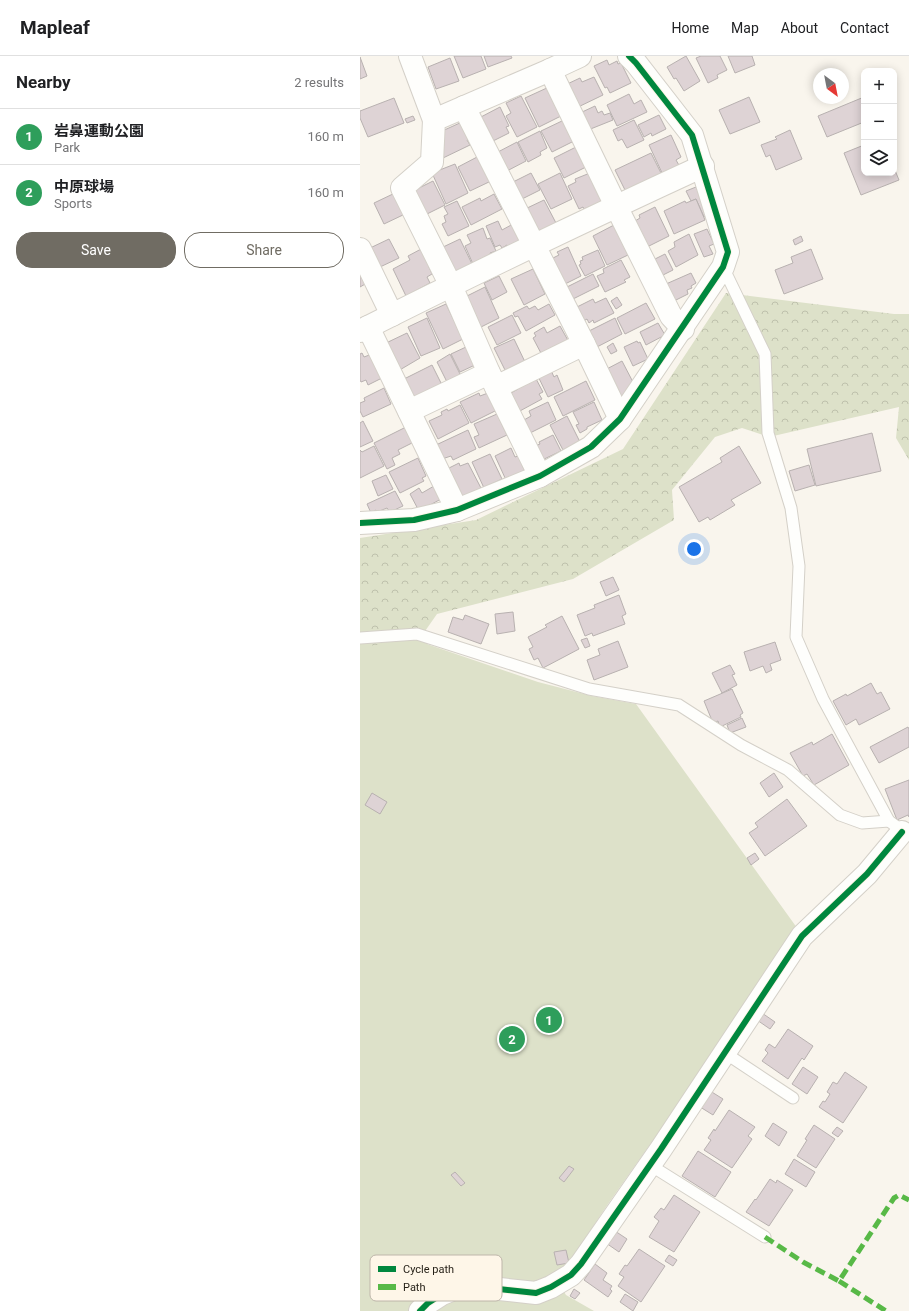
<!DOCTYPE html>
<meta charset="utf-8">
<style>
:root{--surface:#fff;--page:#f2f2f2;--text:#202124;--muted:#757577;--line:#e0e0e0;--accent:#706c63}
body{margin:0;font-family:Roboto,"Noto Sans JP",sans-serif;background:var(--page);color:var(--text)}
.controls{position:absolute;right:12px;top:12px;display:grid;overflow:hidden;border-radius:8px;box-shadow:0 2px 10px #0003}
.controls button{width:36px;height:36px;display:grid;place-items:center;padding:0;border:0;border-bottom:1px solid var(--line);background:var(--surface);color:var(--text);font:20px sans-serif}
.compass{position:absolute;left:453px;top:12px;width:36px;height:36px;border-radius:50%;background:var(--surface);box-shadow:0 2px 10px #0003;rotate:148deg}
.you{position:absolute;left:334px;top:493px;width:14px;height:14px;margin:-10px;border:3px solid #fff;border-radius:50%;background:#1a73e8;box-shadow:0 0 0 6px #1a73e833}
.badge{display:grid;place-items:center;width:26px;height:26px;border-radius:50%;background:var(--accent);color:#fff;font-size:13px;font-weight:700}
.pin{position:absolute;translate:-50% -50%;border:2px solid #fff;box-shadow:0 1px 4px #0006}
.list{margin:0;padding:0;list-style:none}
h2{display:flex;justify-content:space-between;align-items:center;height:52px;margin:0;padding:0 16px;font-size:17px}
h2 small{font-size:13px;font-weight:400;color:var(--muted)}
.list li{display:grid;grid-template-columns:26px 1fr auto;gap:12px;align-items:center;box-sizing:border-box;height:56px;padding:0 16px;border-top:1px solid var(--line)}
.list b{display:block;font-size:15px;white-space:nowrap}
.list p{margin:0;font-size:13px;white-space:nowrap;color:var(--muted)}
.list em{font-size:13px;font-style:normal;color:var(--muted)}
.actions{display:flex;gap:8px;padding:12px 16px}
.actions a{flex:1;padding:9px 0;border:1px solid var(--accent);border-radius:16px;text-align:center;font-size:14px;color:var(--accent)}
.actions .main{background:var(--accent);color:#fff}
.icon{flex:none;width:22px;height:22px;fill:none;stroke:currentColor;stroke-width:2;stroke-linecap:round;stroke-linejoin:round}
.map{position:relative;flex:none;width:549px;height:1255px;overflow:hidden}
header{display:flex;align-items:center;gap:24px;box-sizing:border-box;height:56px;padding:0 20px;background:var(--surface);border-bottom:1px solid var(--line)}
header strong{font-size:19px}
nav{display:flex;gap:22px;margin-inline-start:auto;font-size:14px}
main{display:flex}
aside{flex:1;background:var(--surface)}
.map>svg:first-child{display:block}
.forest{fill:url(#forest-crowns)}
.green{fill:#dde1c9}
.building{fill:#ded3d5;stroke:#b8b1b0}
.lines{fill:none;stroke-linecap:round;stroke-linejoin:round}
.lane-casing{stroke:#d4d0c8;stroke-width:13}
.street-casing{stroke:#d4d0c8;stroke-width:24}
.lane{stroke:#fefefc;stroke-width:11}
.street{stroke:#fefefc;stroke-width:22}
.quiet{stroke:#58b947;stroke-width:5;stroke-dasharray:10 5;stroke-linecap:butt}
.cycleway-casing{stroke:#fef6e8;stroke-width:8}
.cycleway{stroke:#00873e;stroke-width:6}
.key{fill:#fef6e8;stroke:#beb6aa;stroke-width:1}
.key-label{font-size:11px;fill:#272219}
</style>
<header>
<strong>Mapleaf</strong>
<nav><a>Home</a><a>Map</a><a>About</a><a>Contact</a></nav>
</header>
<main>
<aside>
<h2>Nearby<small>2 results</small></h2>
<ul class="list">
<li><span class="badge" style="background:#2e9e5b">1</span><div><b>岩鼻運動公園</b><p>Park</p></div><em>160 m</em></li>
<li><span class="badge" style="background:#2e9e5b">2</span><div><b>中原球場</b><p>Sports</p></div><em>160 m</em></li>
</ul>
<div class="actions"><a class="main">Save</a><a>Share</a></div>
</aside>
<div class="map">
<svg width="549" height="1255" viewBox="0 0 549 1255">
<defs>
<pattern id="forest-crowns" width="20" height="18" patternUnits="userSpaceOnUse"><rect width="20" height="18" fill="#dde1c9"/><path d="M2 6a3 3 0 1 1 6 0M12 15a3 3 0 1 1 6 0" fill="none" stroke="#bec1ac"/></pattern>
</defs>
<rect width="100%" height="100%" fill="#f9f5ed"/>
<path class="forest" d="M366,237l168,21h15v146l-13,-22 3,-31 -130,30 -27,-9 -27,9 -43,53 2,30 -101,59 -136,35 -14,20 10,23 -73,109v-228l116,-18 147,-71z"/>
<path class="green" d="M55,584l123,42 54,14 44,8 164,228 -192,272 -51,77 9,14 28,16h-234v-664z"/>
<g class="building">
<path d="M94,0h27l5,13 -23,9z"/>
<path d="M124,0h27l1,2 -24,9z"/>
<path d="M326,0l14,25 -16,10 -8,-13 -2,1 -7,-12z"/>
<path d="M341,0h19l7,14 -10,5 1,3 -10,5 -12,-25z"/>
<path d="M368,0h24l3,9 -20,8z"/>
<path d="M0,1l7,19 -7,3z"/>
<path d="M90,2l9,23 -23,8 -8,-22z"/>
<path d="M247,4l2,5 8,-4 1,3 3,-1 10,20 -21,10 -3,-6 -2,1 -11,-22z"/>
<path d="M234,21l9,18 -29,14 -11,-23 17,-8 2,4z"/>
<path d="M189,31l14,28 -24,12 -14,-29z"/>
<path d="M269,38l5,10 7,-4 6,12 -30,14 -10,-21z"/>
<path d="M161,40l16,31 -20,10 -11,-21 5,-3 -5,-10z"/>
<path d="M389,41l11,25 -30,12 -11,-24z"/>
<path d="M504,41v25l-37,15 -9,-21z"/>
<path d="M34,42l10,25 -36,14 -8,-19v-7z"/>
<path d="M235,50l3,7 4,-2 2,4 6,-2 3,7 -25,10 -8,-17z"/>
<path d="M140,51l9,19 -3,1 3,6 -16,8 -14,-23z"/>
<path d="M299,59l7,14 -14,7 -1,-3 -7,4 -6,-12z"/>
<path d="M53,60l2,4 -8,3 -2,-4z"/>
<path d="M204,64l10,21 -22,11 -11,-21z"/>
<path d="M274,64l10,20 -17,8 -5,-9 -4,2 -5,-11z"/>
<path d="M102,66l8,17 -3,1 3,5 -27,13 -3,-26z"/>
<path d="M430,74l12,29 -26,11 -6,-15 -4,2 -5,-12 16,-6 -2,-2z"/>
<path d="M180,75l7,17 -7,4 1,3 -13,7 -10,-20z"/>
<path d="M311,79l10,22 -5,3 4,7 -17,8 -14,-30z"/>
<path d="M157,86l9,19 -21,11 -9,-19z"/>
<path d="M504,89v28h30v-5l5,12 -38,15 -17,-42z"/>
<path d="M216,91l10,20 -22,11 -10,-20z"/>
<path d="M291,97l11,22 -36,17 -11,-22z"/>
<path d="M119,100l12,25 -21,10 -12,-24z"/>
<path d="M95,108l13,29 -22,11 -14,-31z"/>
<path d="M171,117l9,17 -22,11 -9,-17z"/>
<path d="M200,117l12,26 -21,10 -13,-25z"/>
<path d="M230,117l13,28 -19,8 -1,-2 -4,2 -11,-23 8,-4 -1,-3z"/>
<path d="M73,125l12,24 -22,11 -12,-24z"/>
<path d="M336,131l12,28 -4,2 -8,-18 -5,2 -5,-10z"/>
<path d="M35,137l10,21 -21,10 -10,-21z"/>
<path d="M134,138l8,15 -31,16 -9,-18 18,-9 1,3z"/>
<path d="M336,143l9,21 -31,14 -10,-23 21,-10 1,2z"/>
<path d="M184,144l12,23 -21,10 -12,-23z"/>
<path d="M97,145l12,25 -21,10 -6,-12 4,-2 -2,-6 4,-2 -4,-7z"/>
<path d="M295,151l14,29 -22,11 -12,-26 5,-3 -1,-3z"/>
<path d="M138,165l4,9 11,-6 7,17 -13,6v-2l-5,3 -2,-3 -5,2 -9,-21z"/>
<path d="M254,169l14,30 -21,10 -14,-29z"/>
<path d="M123,172l4,11 3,-1 6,13 -6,2 1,3 -18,8 -8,-18 6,-3 -4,-8z"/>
<path d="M347,173l7,15 -5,2 4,8 -9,3 -10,-23z"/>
<path d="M329,178l9,21 -22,12 -8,-16 7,-4 -1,-5z"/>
<path d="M441,180l2,5 -8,4 -2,-5z"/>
<path d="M29,183l10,19 -19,9 -12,-18z"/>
<path d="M100,183l12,25 -20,9 -11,-25z"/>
<path d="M208,191l13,29 -20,10 -12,-26 10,-5 -2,-3z"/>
<path d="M63,192l9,18 -3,1 3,7 -5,3 3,6 -24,13 -13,-27 17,-9 -2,-4z"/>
<path d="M451,193l12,30 -39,15 -9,-24 18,-7 -2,-6z"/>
<path d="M238,194l7,16 -20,10 -6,-11 2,-1 -1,-3 3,-1 -1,-3z"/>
<path d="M305,198l8,16 -10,5 -8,-16z"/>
<path d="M261,204l9,17 -6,3 2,2 -21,10 -8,-16 7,-3 -1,-4z"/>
<path d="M0,212l7,15 -7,4z"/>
<path d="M173,213l12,25 -21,11 -13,-26z"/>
<path d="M331,217l5,10 -5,3 1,2 -5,2 1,4 -14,7 -8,-17z"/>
<path d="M233,218l6,12 -28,14 -6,-12z"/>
<path d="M139,220l8,16 -15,8 -8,-17z"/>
<path d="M125,231l14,31 -18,9 -14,-31z"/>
<path d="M257,241l5,8 -6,4 -5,-8z"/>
<path d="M246,242l8,15 -20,10 -1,-3 -4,3 -2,-4 -7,4 -7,-14 20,-10 2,4z"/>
<path d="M286,247l9,16 -30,15 -8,-16z"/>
<path d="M86,248l17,35 -20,10 -17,-36z"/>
<path d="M189,248l6,11 -29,16 -8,-15 -3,1 -2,-4 14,-7 2,3 6,-3 3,4z"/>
<path d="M152,259l9,18 -24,12 -9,-18z"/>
<path d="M67,262l13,30 -19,8 -13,-29z"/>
<path d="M255,262l7,16 -27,14 -8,-16z"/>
<path d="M298,267l7,12 -19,10 -6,-13z"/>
<path d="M200,270l10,18 -27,13 -10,-19 3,-2 -2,-3 10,-6 3,6z"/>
<path d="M47,277l13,25 -22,13 -14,-27z"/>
<path d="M154,283l12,25 -19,10 -13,-26z"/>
<path d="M277,285l1,2 2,-1 8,17 -15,7 -9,-19z"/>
<path d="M253,287l4,8 -6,3 -4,-7z"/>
<path d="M106,291l9,18 -15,7 -9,-18z"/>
<path d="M2,297l2,4 8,-3 12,23 -16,8 -2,-5 -5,2 -1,-2v-26z"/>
<path d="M90,298l12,24 -14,6 -11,-22z"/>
<path d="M262,305l12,23 -16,18 -17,-30z"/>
<path d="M72,309l10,20 -26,16 -14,-21z"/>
<path d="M189,310l5,11 3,-2 6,15 -15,7 -12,-25z"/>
<path d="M175,321l8,15 -4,2 3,5 -24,13 -8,-14 3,-1 -2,-4 7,-4 -1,-2z"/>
<path d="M226,325l9,19 -32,16 -9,-19z"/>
<path d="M24,332l7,16 -28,13 -3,-6v-8l5,-2 -1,-3z"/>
<path d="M119,337l1,3 8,-3 9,17 -26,13 -11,-21z"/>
<path d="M188,346l8,18 -26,13 -6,-13 7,-4 -2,-5z"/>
<path d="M234,346l8,18 -15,7v2l-7,4 -4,-8 3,-1 -6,-12z"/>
<path d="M100,349l9,18 -31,16 -9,-18 13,-6 -1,-3 6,-3 1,2z"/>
<path d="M137,358l10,21 -28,13 -5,-11 5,-2 -5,-11z"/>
<path d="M207,360l13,26 -17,8 -13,-25z"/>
<path d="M3,365l10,20 -13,6v-24z"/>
<path d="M46,371l8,15 -16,8 2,4 -8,4 3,7 -8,4 -13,-26z"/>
<path d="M108,374l8,19 -23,11 -2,-4 -9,3 -6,-14z"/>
<path d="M512,377l9,38 -65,15 -9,-37z"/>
<path d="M193,379l8,16 -21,10 -7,-14 7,-3 -1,-2z"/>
<path d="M14,390l10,20 -24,12v-28l2,2z"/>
<path d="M379,390l22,37 -30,17 4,5 -25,15 -2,-3 -9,5 -20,-35 43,-25 -2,-4z"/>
<path d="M151,392l4,9 3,-1 7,15 -19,9 -11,-24z"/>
<path d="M130,398l12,25 -18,9 -12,-26z"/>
<path d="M58,402l8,18 -4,2 2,3 -24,12 -11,-21z"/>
<path d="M99,407l1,3 8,-3 14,27 -23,8 -14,-28z"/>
<path d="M449,409l6,20 -20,6 -6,-20z"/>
<path d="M26,419l7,14 -15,7 -6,-15z"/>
<path d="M74,430l7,13 -22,12 -9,-17 9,-6 3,5z"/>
<path d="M35,435l8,15 -13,6 -3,-4 -10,4 -1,-2 -5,3 -4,-9z"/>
<path d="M253,521l6,13 -13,6 -6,-14z"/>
<path d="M259,539l7,19 -4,2 3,8 -32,12 -1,-3 -7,3 -8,-21 18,-7 -1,-3z"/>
<path d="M153,556l2,19 -18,3 -2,-20z"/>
<path d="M105,559l24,9 -8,20 -33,-12 5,-15 10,3z"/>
<path d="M202,560l17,33 -36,19 -5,-10 -4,2 -5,-11 4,-2 -5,-10 19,-10 -2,-2z"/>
<path d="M227,582l3,8 -5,2 -4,-8z"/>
<path d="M258,585l10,26 -34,13 -7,-20 13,-5 -2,-6z"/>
<path d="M415,586l6,18 -11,4 2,6 -6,3 -3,-7 -13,5 -6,-19z"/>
<path d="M370,609l5,9 -3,1 5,10 -15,8 -10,-20z"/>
<path d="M511,627l6,11 4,-2 9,17 -31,16 -3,-6 -10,6 -13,-24 13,-7 1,2z"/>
<path d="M372,633l11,24 -3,2 1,2 -21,10 -2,-6 -5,2 -9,-22z"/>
<path d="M382,662l4,9 -16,6 -3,-8z"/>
<path d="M548,671l1,2v18l-30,16 -9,-16z"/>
<path d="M472,678l17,31 -35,20 -7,-11 -4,2 -13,-23 22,-11 1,3z"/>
<path d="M414,717l9,14 -14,10 -9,-14z"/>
<path d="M549,724v37l-1,-2 -11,5 -12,-31z"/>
<path d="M12,737l15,9 -7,12 -15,-9z"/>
<path d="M427,743l20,27 -42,30 -16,-23 9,-6 -3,-4z"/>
<path d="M395,797l4,6 -8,6 -4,-7z"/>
<path d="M402,957l13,9 -5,7 -13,-9z"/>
<path d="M428,973l25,17 -9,14 -2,-2 -14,21 -26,-18 6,-8 -3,-3 4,-6 6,4z"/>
<path d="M443,1011l15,10 -11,17 -15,-10z"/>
<path d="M485,1016l22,15 -24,36 -24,-16 4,-6 2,1 5,-8 -3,-2 6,-10 4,2z"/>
<path d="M347,1033l16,10 -10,16 -16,-10z"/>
<path d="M369,1054l26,17 -7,9 4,3 -20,29 -28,-18 7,-10 -3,-2 6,-9 1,2z"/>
<path d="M413,1067l14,9 -8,14 -14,-10z"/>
<path d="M454,1069l21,14 -19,29 -19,-12 10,-16 -2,-1z"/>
<path d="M477,1071l6,4 -5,6 -6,-4z"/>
<path d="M338,1095l33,21 -16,25 -33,-21z"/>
<path d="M434,1103l21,13 -9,15 -21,-13z"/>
<path d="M209,1110l5,3 -10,13 -5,-4z"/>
<path d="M95,1116l10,11 -4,3 -10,-11z"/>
<path d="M410,1123l6,4 1,-3 16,10 -24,36 -23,-14 9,-13 1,1z"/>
<path d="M314,1139l26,17 -26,40 -25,-15 10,-16 -5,-4 7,-9 3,2z"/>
<path d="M255,1175l12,8 -8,13 -13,-9z"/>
<path d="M279,1193l26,17 -24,36 -23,-16 6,-9 -5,-3 6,-9 2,1z"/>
<path d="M206,1194l3,13 -12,2 -3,-13z"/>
<path d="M309,1199l8,5 -4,6 -8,-5z"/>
<path d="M235,1208l12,9 -4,7 9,6 -2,3 2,2 -4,6 -24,-17z"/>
<path d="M214,1233l6,4 -5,6 -5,-3z"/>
<path d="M265,1238l13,8 -5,9 -13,-9z"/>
</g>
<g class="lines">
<defs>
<g id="lane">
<path d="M363,211l42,87 3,79 23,75 8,58 -3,71 27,62 66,122 16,12"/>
<path d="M0,582l57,-4 172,55 90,16 62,40 47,25 52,45 22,8 27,-2"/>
<path d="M365,997l68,45"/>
<path d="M290,1109l115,72"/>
</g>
<g id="street">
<path d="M50,0l24,64"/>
<path d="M190,14l66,136 55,110 12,13"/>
<path d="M104,51l120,237 36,75"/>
<path d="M0,193l32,66"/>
<path d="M8,271l89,183"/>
<path d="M0,275c113,-57 228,-112 343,-165"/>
<path d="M136,331l88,-43"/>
<path d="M49,355l80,-38"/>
<path d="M180,420l-51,-103 -38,-87 -49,-98 30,-26 2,-42 116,-50 30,-14"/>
<path d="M0,467l54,-3 43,-10 83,-34 51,-29 29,-28 103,-152 5,-15 -36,-117 -56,-72 -7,-7"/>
<path d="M60,1255l8,-8 14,-9 17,-7 19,-2 12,3 46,5 15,-6 20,-12 10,-11 80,-115 141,-213 65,-62 35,-42"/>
</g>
</defs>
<use href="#lane" class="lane-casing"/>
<use href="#street" class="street-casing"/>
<use href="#lane" class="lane"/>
<use href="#street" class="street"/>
<g class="quiet">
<path d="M405,1181l38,25 36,19 55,-83 5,-3 10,5"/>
<path d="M479,1225l47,30"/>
</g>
<defs>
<g id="cycleway">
<path d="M0,467l54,-3 43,-10 83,-34 51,-29 29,-28 103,-152 5,-15 -36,-117 -56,-72 -7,-7"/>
<path d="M60,1255l8,-8 14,-9 17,-7 19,-2 12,3 46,5 15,-6 20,-12 10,-11 80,-115 141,-213 65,-62 35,-42"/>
</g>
</defs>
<use href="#cycleway" class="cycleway-casing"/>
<use href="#cycleway" class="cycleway"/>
</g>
<rect x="10" y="1199" width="132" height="46" rx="6" class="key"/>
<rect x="18" y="1210" width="18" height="6" fill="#00873e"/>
<rect x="18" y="1228" width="18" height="6" fill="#58b947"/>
<g class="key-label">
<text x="43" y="1217">Cycle path</text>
<text x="43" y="1235">Path</text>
</g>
</svg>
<div class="controls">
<button>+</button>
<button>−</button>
<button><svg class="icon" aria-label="layers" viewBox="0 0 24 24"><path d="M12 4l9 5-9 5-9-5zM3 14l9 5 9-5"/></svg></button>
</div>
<svg class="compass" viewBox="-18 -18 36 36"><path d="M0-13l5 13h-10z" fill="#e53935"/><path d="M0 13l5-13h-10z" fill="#757577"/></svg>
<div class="you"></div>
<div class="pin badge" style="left:189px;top:964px;background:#2e9e5b">1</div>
<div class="pin badge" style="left:152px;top:983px;background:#2e9e5b">2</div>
</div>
</main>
